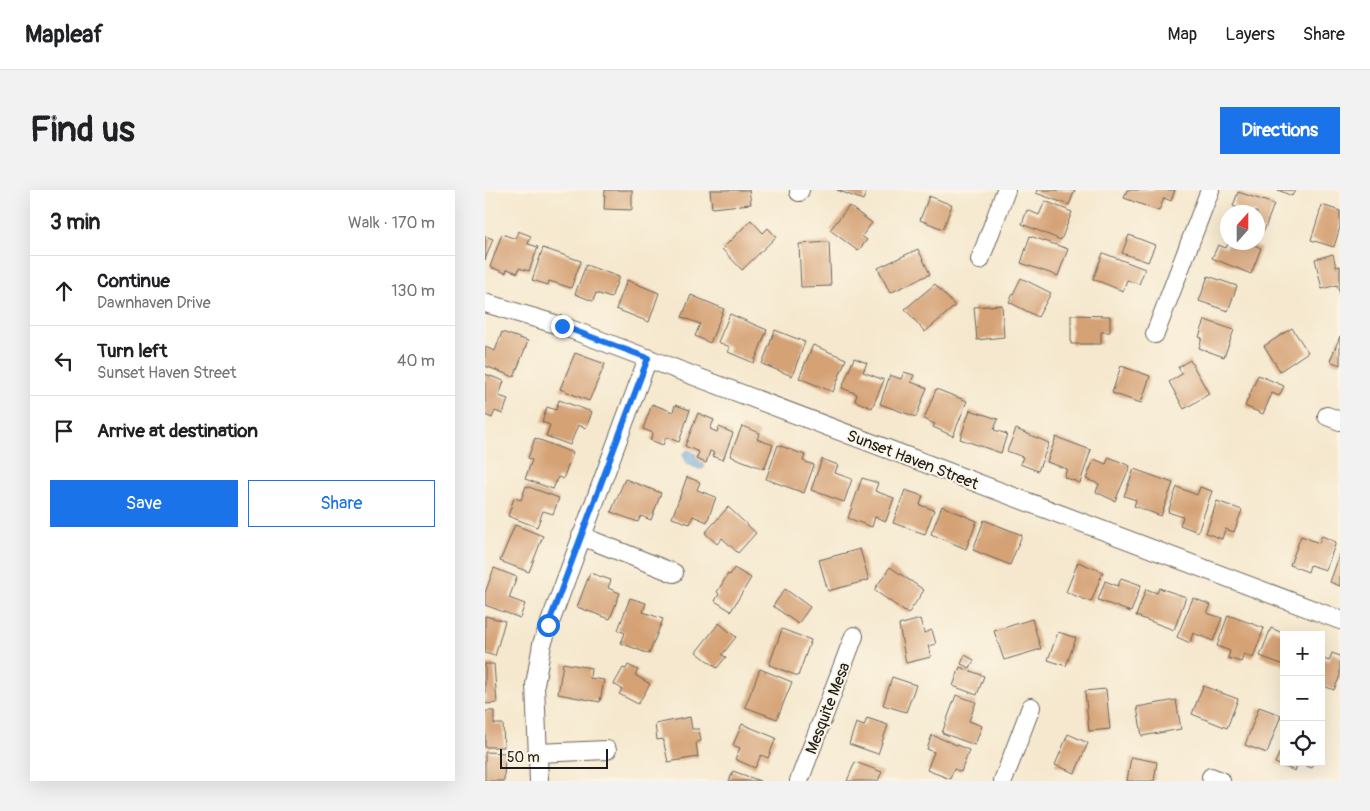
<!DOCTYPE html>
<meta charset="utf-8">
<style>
:root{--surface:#fff;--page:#f2f2f2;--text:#202124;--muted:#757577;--line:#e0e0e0;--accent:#1a73e8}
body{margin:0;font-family:Pangolin,sans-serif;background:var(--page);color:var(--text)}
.controls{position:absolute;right:15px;bottom:15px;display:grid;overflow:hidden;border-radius:0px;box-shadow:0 5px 20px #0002}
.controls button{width:45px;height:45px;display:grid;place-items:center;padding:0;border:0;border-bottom:1px solid var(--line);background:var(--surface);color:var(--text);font:25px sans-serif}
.compass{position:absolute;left:735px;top:15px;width:45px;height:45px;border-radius:50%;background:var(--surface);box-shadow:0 5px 20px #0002;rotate:21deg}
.scale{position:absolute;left:15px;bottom:12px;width:108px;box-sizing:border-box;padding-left:5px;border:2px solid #1c1c1c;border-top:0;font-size:14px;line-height:18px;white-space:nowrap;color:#1c1c1c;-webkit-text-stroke:4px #fcf5e5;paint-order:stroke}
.stop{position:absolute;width:15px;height:15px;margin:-11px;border:4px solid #1a73e8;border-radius:50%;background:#fff}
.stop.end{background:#1a73e8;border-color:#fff;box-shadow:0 1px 5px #0008}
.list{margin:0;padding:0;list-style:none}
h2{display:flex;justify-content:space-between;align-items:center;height:65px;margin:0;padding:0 20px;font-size:21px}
h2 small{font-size:16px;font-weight:400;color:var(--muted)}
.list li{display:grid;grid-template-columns:32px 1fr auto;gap:15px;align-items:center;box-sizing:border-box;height:70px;padding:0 20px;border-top:1px solid var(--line)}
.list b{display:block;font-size:19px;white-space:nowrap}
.list p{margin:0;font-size:16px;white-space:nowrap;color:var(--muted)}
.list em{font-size:16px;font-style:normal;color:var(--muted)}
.actions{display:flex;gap:10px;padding:15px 20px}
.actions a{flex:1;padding:11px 0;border:1px solid var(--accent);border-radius:0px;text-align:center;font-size:18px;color:var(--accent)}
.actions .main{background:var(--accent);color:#fff}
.icon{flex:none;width:28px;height:28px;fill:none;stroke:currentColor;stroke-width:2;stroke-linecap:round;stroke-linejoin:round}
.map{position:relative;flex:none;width:855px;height:591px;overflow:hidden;border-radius:0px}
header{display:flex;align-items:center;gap:30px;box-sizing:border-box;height:70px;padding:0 25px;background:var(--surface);border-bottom:1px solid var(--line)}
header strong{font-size:24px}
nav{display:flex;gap:28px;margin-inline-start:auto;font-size:18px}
.intro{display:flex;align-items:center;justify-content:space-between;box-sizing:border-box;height:120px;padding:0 30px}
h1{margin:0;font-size:35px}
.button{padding:12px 22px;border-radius:0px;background:var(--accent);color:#fff;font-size:18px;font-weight:700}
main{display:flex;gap:30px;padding:0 30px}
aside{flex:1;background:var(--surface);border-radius:0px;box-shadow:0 5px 20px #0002}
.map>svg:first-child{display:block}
.water{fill:#6baee0;stroke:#44657e}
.building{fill:#d5a276}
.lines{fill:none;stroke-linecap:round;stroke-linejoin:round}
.minor-casing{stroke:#68635a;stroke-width:20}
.minor{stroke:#fff;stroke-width:18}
.route{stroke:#1a73e8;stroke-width:6}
.labels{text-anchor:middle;stroke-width:4;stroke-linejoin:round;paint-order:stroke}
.street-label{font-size:16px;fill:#1c1c1c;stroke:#fcf5e5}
</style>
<header>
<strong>Mapleaf</strong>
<nav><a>Map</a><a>Layers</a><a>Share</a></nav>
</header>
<div class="intro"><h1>Find us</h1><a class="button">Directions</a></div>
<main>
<aside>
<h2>3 min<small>Walk · 170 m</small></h2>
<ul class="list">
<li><svg class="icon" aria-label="ahead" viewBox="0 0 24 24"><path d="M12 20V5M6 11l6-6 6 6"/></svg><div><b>Continue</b><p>Dawnhaven Drive</p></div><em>130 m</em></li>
<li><svg class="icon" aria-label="left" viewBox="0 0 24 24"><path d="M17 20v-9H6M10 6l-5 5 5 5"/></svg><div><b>Turn left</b><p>Sunset Haven Street</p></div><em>40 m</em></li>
<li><svg class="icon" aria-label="arrive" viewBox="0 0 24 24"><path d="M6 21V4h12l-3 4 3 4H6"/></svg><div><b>Arrive at destination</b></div></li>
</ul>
<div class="actions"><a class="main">Save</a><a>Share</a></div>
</aside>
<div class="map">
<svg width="855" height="591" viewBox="0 0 855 591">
<rect width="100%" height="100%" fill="#fcf5e5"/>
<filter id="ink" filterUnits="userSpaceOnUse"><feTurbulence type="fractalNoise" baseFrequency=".02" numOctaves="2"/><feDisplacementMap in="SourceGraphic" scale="10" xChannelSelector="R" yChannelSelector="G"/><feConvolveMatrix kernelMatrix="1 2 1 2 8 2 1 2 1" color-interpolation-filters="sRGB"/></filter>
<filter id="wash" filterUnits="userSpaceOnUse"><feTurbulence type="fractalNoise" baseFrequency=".0096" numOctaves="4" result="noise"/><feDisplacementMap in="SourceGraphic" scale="20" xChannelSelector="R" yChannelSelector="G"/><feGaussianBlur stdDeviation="1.12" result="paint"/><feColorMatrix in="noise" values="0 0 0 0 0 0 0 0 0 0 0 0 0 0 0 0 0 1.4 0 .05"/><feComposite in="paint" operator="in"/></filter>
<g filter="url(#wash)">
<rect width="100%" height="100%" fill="#f5e8ce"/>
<path class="water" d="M203,260l8,4 -1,5 8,5 1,4 -4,1 -13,-5 -4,-10z"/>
<g id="blocks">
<g class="building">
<path d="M120,0h27v20l-28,-1z"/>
<path d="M225,0h39l2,14 -39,4z"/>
<path d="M352,0h30l-4,10z"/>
<path d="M552,0h38l-6,15 -33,-12z"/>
<path d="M642,0h48l-4,11 -7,-3 -5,13 -35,-13z"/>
<path d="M793,0h17l-3,6z"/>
<path d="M753,2l36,12 -10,27 -7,-3v-16h-18l1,-3 -7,-3z"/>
<path d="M444,6l23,9 -9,24 -23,-9z"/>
<path d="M560,11l27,11 -11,28 -39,-16 5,-14 12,5z"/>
<path d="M837,15l18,6v16l-6,20 -23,-7z"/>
<path d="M364,16l23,17 -10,13 5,4 -9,11 -28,-21z"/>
<path d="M266,30l12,13 5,-5 8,9 -34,33 -20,-21z"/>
<path d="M33,41l13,5 -3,8 10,3 -9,24 -10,-3 -1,5 -11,-4 -1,4 -16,-6 12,-33 14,5z"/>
<path d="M644,45l26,10 -7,17 -26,-9z"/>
<path d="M0,46l8,3 -8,21z"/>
<path d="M545,46l38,13 -10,27 -37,-13z"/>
<path d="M344,52l2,44 -30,1 -2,-43z"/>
<path d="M744,52h19l13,6 -10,26 -39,-16 6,-13 8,3z"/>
<path d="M58,58l38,13 -10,27 -22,-7 -1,4 -16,-5z"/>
<path d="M433,59l12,25 -40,19 -12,-25z"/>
<path d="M618,63l42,16 -6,15 -12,-4 -4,11 -30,-12z"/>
<path d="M848,64l3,13 4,-1v28l-3,-9 -15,4 -7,-30z"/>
<path d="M101,75l33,12 -8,21 -15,-5 -3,8 -18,-7z"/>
<path d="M723,86l29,10 -9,25 -29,-10z"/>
<path d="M536,88l30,15 -13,24 -29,-15z"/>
<path d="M142,90l32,13 -10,29 -33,-13z"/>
<path d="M450,94l20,22 -30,26 -20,-23z"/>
<path d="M206,105l33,14 -14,34 -15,-7 5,-12 -18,-7z"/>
<path d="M517,115l2,32 -27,3 -3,-33z"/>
<path d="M245,124l37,16 -13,33 -26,-11 2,-5 -12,-5z"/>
<path d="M586,125l39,1v16h-9v12h-30z"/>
<path d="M720,130l29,10 -10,27 -25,-9 3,-10 -3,-1z"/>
<path d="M807,138l16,24 -28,19 -16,-25z"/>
<path d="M290,140l30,12 -13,34 -30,-12z"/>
<path d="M17,142l26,9 -14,36 -29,-11v-19l10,4z"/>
<path d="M855,146v29l-10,-4z"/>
<path d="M328,155l33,14 -13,33 -34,-14z"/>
<path d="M90,163l30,11 -16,37 -29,-12z"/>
<path d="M369,168l13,5 -4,9 21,8 -12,28 -17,-7 2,-7 -15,-6z"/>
<path d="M705,170l19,34 -25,15 -15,-27 13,-8 -4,-7z"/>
<path d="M636,176l29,10 -9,27 -29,-10z"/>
<path d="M419,182l10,3 -3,7 16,6 -11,29 -36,-13 10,-29 11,4z"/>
<path d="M0,184l19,7 -5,15 9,3 -5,15 -8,-3 -3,7 -7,-3z"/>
<path d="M773,185l26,11 -5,10 -7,-3 -9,21 -18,-8z"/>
<path d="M451,199l31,12 -14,35 -20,-9 2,-3 -11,-5z"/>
<path d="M74,210l33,12 -6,16 -8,-3 -8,20 -24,-9 4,-11 -8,-3 5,-15 9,3z"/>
<path d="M167,214l21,8 2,-7 15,5 -11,32 -13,-5 -3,8 -13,-5 3,-7 -10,-4z"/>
<path d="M485,220l28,9 -4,11 13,4 -6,19 -41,-14z"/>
<path d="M213,223l16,7 -4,9 7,3 2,-5 14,6 -10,27 -11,-4 2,-3 -4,-2 -4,12 -10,-4 3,-7 -14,-6z"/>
<path d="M257,236l18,7 -3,6 16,6 -9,24 -34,-13z"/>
<path d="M531,239l33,14 -11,28 -18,-7 3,-7 -16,-6z"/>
<path d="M571,247l35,13 -11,33 -16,-6 3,-8 -20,-7z"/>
<path d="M50,248l38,15 -10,26 -5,-2 -5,12 -28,-10 7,-19 -4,-2z"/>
<path d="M293,255l27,10 -2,6 11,4 -10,28 -38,-14z"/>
<path d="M624,267l21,9 -15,35 -19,-9 3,-8 -13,-5 8,-20 12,5z"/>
<path d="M337,269l16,6 -3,8 17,6 -8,23 -33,-12z"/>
<path d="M649,279l39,14 -12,33 -27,-10 2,-6 -12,-4z"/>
<path d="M202,287l13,5 -3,8 19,7 -9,25 -14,-6 -3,8 -18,-6z"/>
<path d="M377,288l16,5 -3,8 19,7 -8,23 -11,-4 -3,10 -24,-9z"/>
<path d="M140,289l36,14 -10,27 -10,-4 -3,6 -27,-10z"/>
<path d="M41,296l33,12 -6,16 -10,-3 -6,16 -29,-11 6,-18 7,2z"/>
<path d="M692,297l20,8 3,-8 12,4 -14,41 -18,-7 3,-8 -15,-5z"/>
<path d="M420,300l18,6 -3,9 14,5 -9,24 -32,-11z"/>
<path d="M732,311l25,9 -8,22 -9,-3 -3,10 -16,-6z"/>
<path d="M457,316l35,15 -11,28 -35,-15z"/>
<path d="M243,317l28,26 -18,20 -16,-15 -5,6 -12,-11z"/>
<path d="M499,330l38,15 -12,30 -37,-15z"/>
<path d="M30,335l28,11 -14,36 -29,-11z"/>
<path d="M816,346l18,7 3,-7 14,6 -10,28 -16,-5 -2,7 -18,-7z"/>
<path d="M375,359l9,31 -41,11 -9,-31z"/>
<path d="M855,364v32l-10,-4z"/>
<path d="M593,372l25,10 -12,30 -25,-10z"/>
<path d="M405,377l34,23 -16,24 -34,-24z"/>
<path d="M9,378l23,9 -8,21 16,6 -5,14 -35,-13v-12z"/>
<path d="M249,378l17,10 -20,33 -16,-10 4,-7 -2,-2 11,-18 2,1z"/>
<path d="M105,383l21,7 -3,8 12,5 -10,26 -33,-12z"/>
<path d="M636,388l20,7 -10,27 -33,-12 7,-19 13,5z"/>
<path d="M674,398l27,9 -12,33 -38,-14 10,-27 11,4z"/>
<path d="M300,399l25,18 -12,17 -25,-18z"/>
<path d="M145,408l16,5 -3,9 20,7 -14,35 -28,-11 4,-10 -7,-3z"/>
<path d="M708,408l18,7 -4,8 15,5 -9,23 -20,-8 -3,10 -13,-6z"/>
<path d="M743,425l36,13 -11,30 -9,-4 -3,8 -13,-4 2,-7 -13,-5z"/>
<path d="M0,426l20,5 -10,35 -10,-3z"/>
<path d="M435,429l4,14 8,-3 4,14 -8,2 3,11 -25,6 -7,-38z"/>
<path d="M547,429l9,30 -37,11 -10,-29z"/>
<path d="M234,433l17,14 -14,18 4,2 -9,11 -21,-16z"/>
<path d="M786,438l16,7h-3v30l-24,-9z"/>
<path d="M297,439l29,11 -13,36 -29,-11z"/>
<path d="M573,442l18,6 -10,28 -18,-6z"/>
<path d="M847,463l8,3v20l-6,14 -13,-5v-27l8,3z"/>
<path d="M480,465l9,5 -4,8 -9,-4z"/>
<path d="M78,473l28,5 -1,10 14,2 -4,22 -42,-8z"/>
<path d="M0,474h9l3,39 -12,1z"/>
<path d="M143,475l10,5 -3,5 15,9 -12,20 -19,-10 3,-5 -8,-5 9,-16 3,1z"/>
<path d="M475,477l24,9 -7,19 -24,-9z"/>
<path d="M275,479l32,13 -15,37 -32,-12z"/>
<path d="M407,487l24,8 -10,27 -23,-7z"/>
<path d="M718,496l35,13 -11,29 -35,-14z"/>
<path d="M621,499l4,40 -21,2 -4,-40z"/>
<path d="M471,505l20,7 -7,19 13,5 -7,19 -33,-12z"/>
<path d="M691,510l5,29 -39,7 -5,-29z"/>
<path d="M774,517l22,8 -14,38 -22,-8z"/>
<path d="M0,521h9v13h9l1,23h-19z"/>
<path d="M205,527l2,12h7l2,12 -5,1 2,15 -30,5 -5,-23 -6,1 -2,-16z"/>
<path d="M382,528l21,7 -10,29 -29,-10 7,-21 8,3z"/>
<path d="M257,534l34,14 -8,20 -7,-3 -6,13 -20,-9 5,-11 -7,-3z"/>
<path d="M583,544l20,9 -13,30 -20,-8z"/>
<path d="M447,545l37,15 -8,22 -7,-3 -4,10 -23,-9 7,-18 -7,-3z"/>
<path d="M799,553v19h30l-2,6 -14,-5 -3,8 -20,-8z"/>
<path d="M0,562l20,1 -1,28h-19z"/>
<path d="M646,567l26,5 -3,19h-27z"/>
<path d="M370,572l27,10 -4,9h-31z"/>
<path d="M248,581l27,10h-31z"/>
</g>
</g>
</g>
<g filter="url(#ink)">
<use href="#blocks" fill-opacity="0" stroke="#68635a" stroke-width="1"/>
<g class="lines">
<defs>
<g id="minor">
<path d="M314,2l1,-2"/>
<path d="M495,70l26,-70"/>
<path d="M0,113l77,23 778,294"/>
<path d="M670,144l55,-144"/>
<path d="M842,226l13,5"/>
<path d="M96,346l93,37"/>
<path d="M52,563l70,-3"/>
<path d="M726,587l10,4"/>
<path d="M54,591l-4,-96 7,-41 106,-286"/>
<path d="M314,591l55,-145"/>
<path d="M518,591l28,-74"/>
</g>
</defs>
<use href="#minor" class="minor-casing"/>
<use href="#minor" class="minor"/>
</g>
</g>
<g class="lines" filter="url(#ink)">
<path class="route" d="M63,435l100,-267 -86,-32"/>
</g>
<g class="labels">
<g class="street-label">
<text transform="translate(428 269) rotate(21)" y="6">Sunset Haven Street</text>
<text transform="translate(342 518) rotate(-69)" y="6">Mesquite Mesa</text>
</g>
</g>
</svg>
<div class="controls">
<button>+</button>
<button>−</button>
<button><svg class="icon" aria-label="locate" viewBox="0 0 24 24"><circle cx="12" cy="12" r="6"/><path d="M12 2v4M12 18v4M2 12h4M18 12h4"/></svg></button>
</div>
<svg class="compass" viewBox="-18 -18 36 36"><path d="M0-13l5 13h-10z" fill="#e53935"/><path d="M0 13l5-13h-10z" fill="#757577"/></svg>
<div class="scale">50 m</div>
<div class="stop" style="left:63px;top:435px"></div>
<div class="stop end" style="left:77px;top:136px"></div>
</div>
</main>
